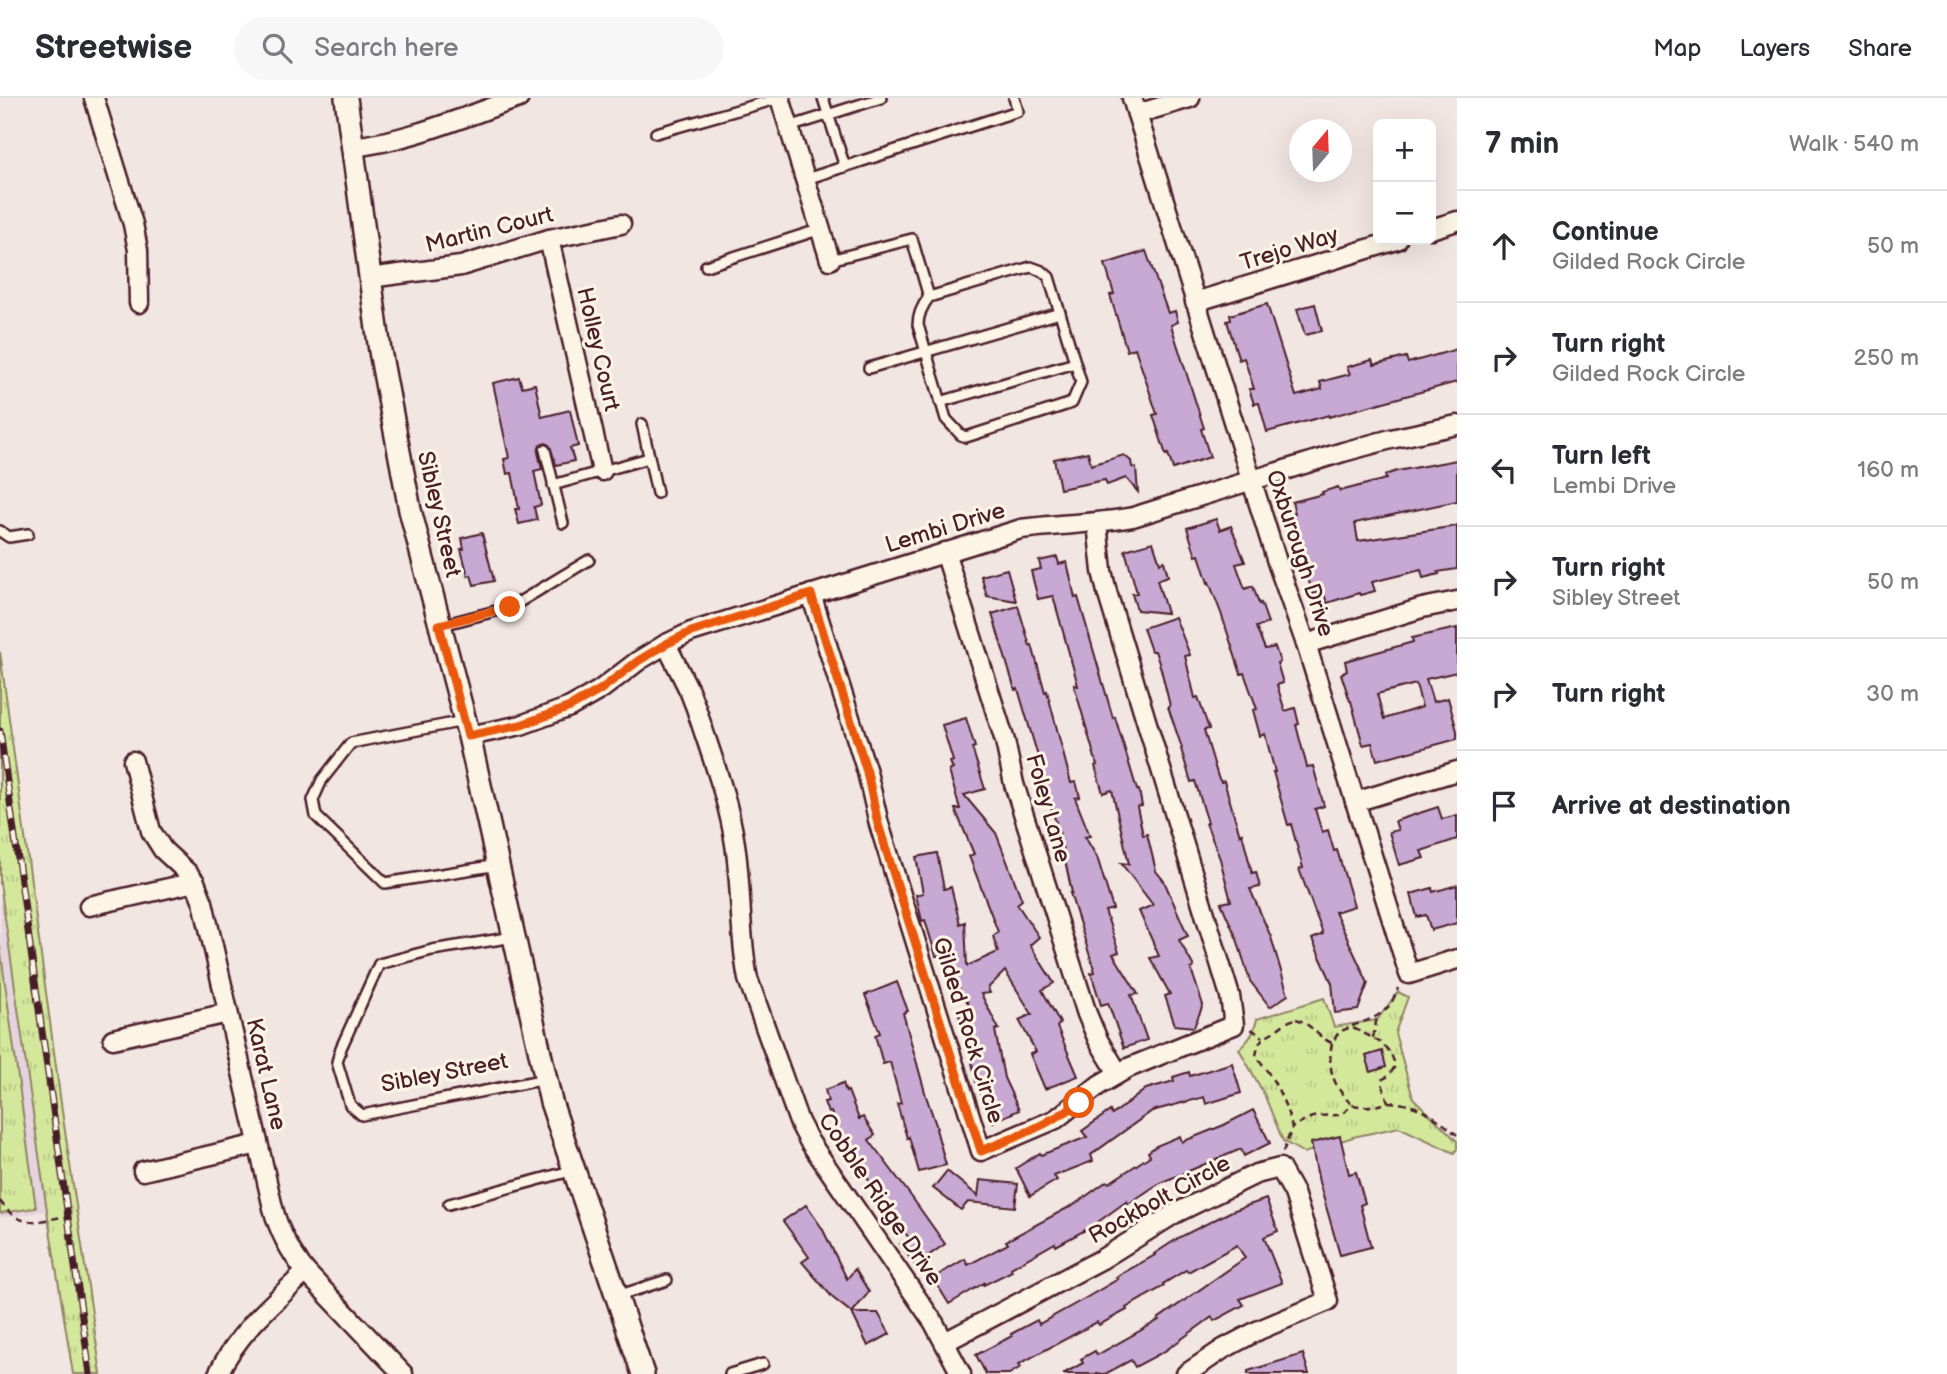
<!DOCTYPE html>
<meta charset="utf-8">
<style>
:root{--surface:#fff;--page:#f7f7f7;--text:#2b2b33;--muted:#7c7c81;--line:#e1e1e2}
body{margin:0;font-family:"Balsamiq Sans",sans-serif;background:var(--page);color:var(--text)}
.controls{position:absolute;right:21px;top:21px;display:grid;overflow:hidden;border-radius:10px;box-shadow:0 7px 28px #0002}
.controls button{width:63px;height:63px;display:grid;place-items:center;padding:0;border:0;border-bottom:2px solid var(--line);background:var(--surface);color:var(--text);font:35px sans-serif}
.compass{position:absolute;left:1289px;top:21px;width:63px;height:63px;border-radius:50%;background:var(--surface);box-shadow:0 7px 28px #0002;rotate:19deg}
.stop{position:absolute;width:21px;height:21px;margin:-16px;border:5px solid #ea580c;border-radius:50%;background:#fff}
.stop.end{background:#ea580c;border-color:#fff;box-shadow:0 2px 7px #0008}
.list{margin:0;padding:0;list-style:none}
h2{display:flex;justify-content:space-between;align-items:center;height:91px;margin:0;padding:0 28px;font-size:30px}
h2 small{font-size:23px;font-weight:400;color:var(--muted)}
.list li{display:grid;grid-template-columns:46px 1fr auto;gap:21px;align-items:center;box-sizing:border-box;height:112px;padding:0 28px;border-top:2px solid var(--line)}
.list b{display:block;font-size:26px;white-space:nowrap}
.list p{margin:0;font-size:23px;white-space:nowrap;color:var(--muted)}
.list em{font-size:23px;font-style:normal;color:var(--muted)}
.icon{flex:none;width:38px;height:38px;fill:none;stroke:currentColor;stroke-width:2;stroke-linecap:round;stroke-linejoin:round}
.map{position:relative;flex:none;width:1457px;height:1276px;overflow:hidden}
header{display:flex;align-items:center;gap:42px;box-sizing:border-box;height:98px;padding:0 35px;background:var(--surface);border-bottom:2px solid var(--line)}
header strong{font-size:33px}
nav{display:flex;gap:38px;margin-inline-start:auto;font-size:24px}
.search{width:490px;height:63px;background:var(--page);display:flex;align-items:center;gap:18px;box-sizing:border-box;padding:0 24px;border-radius:38px;color:var(--muted);font-size:26px}
main{display:flex}
aside{flex:1;background:var(--surface)}
.map>svg:first-child{display:block}
.built{fill:#e5d4de}
.grass{fill:url(#grass-tufts);stroke:#8f8464;stroke-width:2}
.building{fill:#c8a9d4;stroke:#4a1f2b;stroke-width:2;fill-rule:evenodd}
.lines{fill:none;stroke-linecap:round;stroke-linejoin:round}
.service-casing{stroke:#4a1f2b;stroke-width:14}
.minor-casing{stroke:#4a1f2b;stroke-width:23}
.tertiary-casing{stroke:#4a1f2b;stroke-width:26}
.path{stroke:#4a1f2b;stroke-width:2.5;stroke-dasharray:7 5;stroke-linecap:butt}
.service{stroke:#fcf5e5;stroke-width:9}
.minor{stroke:#fcf5e5;stroke-width:18}
.tertiary{stroke:#fcf5e5;stroke-width:21}
.rail-casing{stroke:#4a1f2b;stroke-width:7}
.rail{stroke:#fcf5e5;stroke-width:4.5;stroke-dasharray:13;stroke-linecap:butt}
.route{stroke:#ea580c;stroke-width:9}
.labels{text-anchor:middle;stroke-width:6;stroke-linejoin:round;paint-order:stroke}
.street-label{font-size:23px;fill:#4a1f2b;stroke:#fcf5e5}
</style>
<header>
<strong>Streetwise</strong>
<div class="search"><svg class="icon" aria-label="search" viewBox="0 0 24 24"><circle cx="10" cy="10" r="6"/><path d="M15 15l6 6"/></svg>Search here</div>
<nav><a>Map</a><a>Layers</a><a>Share</a></nav>
</header>
<main>
<div class="map">
<svg width="1457" height="1276" viewBox="0 0 1457 1276">
<defs>
<pattern id="grass-tufts" width="24" height="20" patternUnits="userSpaceOnUse" patternTransform="scale(1.75)"><rect width="24" height="20" fill="#d4e89c"/><path d="M3 7l-1-3M5 7V3M7 7l1-3M15 17l-1-3M17 17v-4M19 17l1-3" fill="none" stroke="#b8c787"/></pattern>
</defs>
<rect width="100%" height="100%" fill="#f2e6e2"/>
<filter id="ink" filterUnits="userSpaceOnUse"><feTurbulence type="fractalNoise" baseFrequency=".0143" numOctaves="2"/><feDisplacementMap in="SourceGraphic" scale="14" xChannelSelector="R" yChannelSelector="G"/><feConvolveMatrix kernelMatrix="1 2 1 2 8 2 1 2 1" color-interpolation-filters="sRGB"/></filter>
<g filter="url(#ink)">
<path class="built" d="M0,787l47,326 -47,7z"/>
<g class="grass">
<path d="M0,554l62,459 39,263h-28l-26,-163 -47,-328z"/>
<path d="M0,849l36,261 -36,5z"/>
<path d="M1398,894l10,5 -13,36 18,65 44,43v8l-3,4 -55,-26 -46,10 -49,16 -21,-12 -19,-47 -25,-45c11,-9 15,-17 18,-30l67,-21 10,29 43,-7z"/>
</g>
<g class="building">
<path d="M1146,153l22,62 7,-2 3,11 -7,3 33,103 -3,1 9,28 -37,12 -5,-15 -2,1 -13,-40 4,-1 -22,-66 -8,3 -17,-56 4,-1 -9,-30z"/>
<path d="M1267,206l29,92 26,-7 -2,-7 30,-8 -3,-7 25,-7 2,5 32,-8 2,6 49,-14v33l-128,35v-2l-62,17 -8,-29 -5,1 -5,-15h5l-10,-31 -5,2 -12,-39 4,-1 -1,-5z"/>
<path d="M1315,206l7,27 -17,4 -8,-26z"/>
<path d="M519,279l3,10 13,-3 7,33 28,-7 8,36 -8,2 4,13 -18,4 -6,-19 -4,-3 -6,2 -2,7 4,17 -8,2 7,34 -7,2 3,13 -18,4 -4,-15h4l-7,-36 -5,1 -3,-15 5,-1 -16,-75z"/>
<path d="M1088,354l3,13 33,-10 7,6 1,6 4,1 2,24 -12,-14 -19,7 -2,-5 -45,9 -6,-30z"/>
<path d="M1457,362v41l-102,22 3,18 99,-15v43l-19,3 1,2 -16,4 -2,-8 -49,12 3,9 -15,4 -1,-2 -32,10 -4,-12 -10,3 -15,-47h-2l-8,-27 5,-2 -1,-3 3,-2 -3,-11 31,-8 -1,-2 16,-5 2,4 46,-12 -1,-4 12,-4z"/>
<path d="M1216,421l4,11 11,-4 14,36 -9,2 9,25 8,-3 6,18 2,-1 7,20 -12,4 9,22 10,-2 5,15 -3,1 6,20 -6,2 8,26 10,-3 4,16 -3,1 11,42 6,-1 11,40 -9,3 7,23 6,-2 6,21 3,-1 17,56 -19,6 33,71 -10,27 -23,3 -3,-30 -20,-44 11,-5 -24,-65 4,-1 -12,-44 -3,1 -7,-25 -8,-28h2l-10,-38 -5,2 -7,-26 4,-1 -13,-36 -3,1 -20,-61 -12,-31 -1,1 -9,-28 -3,1 -9,-28z"/>
<path d="M482,435l12,48 -20,4 -3,-10 -3,1 -7,-27h3l-2,-11z"/>
<path d="M1153,444l7,21 4,-2 4,15 -11,4 10,33 -30,-3 -5,-16 5,-1 -12,-43z"/>
<path d="M1057,459l2,7 8,-2 8,36 3,-1 35,121 2,-1 22,73h2l3,16 -5,1 6,28 4,-1 9,37 8,10 24,55 -9,4 15,27 -3,2 12,36 -9,22 -19,-2 -10,-29 5,-2 -20,-36 9,-2 -20,-45 14,-6 -32,-42 8,1 -17,-74 -9,3 -8,-27 2,-1 -23,-80 4,1 -2,-8 -23,-82 -15,3 -7,-28 10,-2 -2,-8z"/>
<path d="M1007,471l9,32 -29,-5 -6,-20z"/>
<path d="M1018,508l12,40 2,-1 13,47 2,-1 24,92 5,-1 4,15 -5,1 15,38 -5,1 12,20 16,52 -8,2 14,41 -6,2 25,40 -7,1 16,45 -23,8 -16,-45 -7,2 -10,-32 4,-1 -25,-79h2l-13,-61 -12,-38h-4l-6,-23 5,-1 -24,-81 -3,1 -23,-76z"/>
<path d="M1175,519l15,38 -5,1 10,42 3,-1 11,32 -5,1 14,47 3,5 3,-1 16,54 2,-2 10,40 4,-1 4,15 -10,2 21,48 17,58 -18,12 -20,-26 -13,-42 -16,-36 10,-2 -11,-42 -14,-36h2l-13,-42 -4,1 -10,-33 1,-1 -14,-41 2,-1 -9,-37 -6,-18h-4l-8,-23z"/>
<path d="M1457,530v44l-31,7 7,23 15,-4 9,33v8l-51,14v-1l-29,8 -5,-17 -9,2 -12,-44h-1l-9,-27 6,-3 -2,-10 68,-19 -1,-4zM1416,586l6,23 -38,12 -7,-25z"/>
<path d="M966,620l9,29 -3,1 13,41 -21,6 32,38 26,67 -5,4 22,33 -9,8 24,38 -12,7 18,33 -3,4 21,49 -33,13 -15,-35 6,-2 -17,-32 13,-6 -27,-43 -17,17 2,5 -9,1 18,35 -4,1 9,48 15,32 -26,12 -17,-40 -9,-45h-2l-7,-26 13,-3 -31,-52h-4l-11,-36 -3,1 -6,-26 7,-2 -7,-36 21,-4 7,36 7,-2 9,37 5,-2 2,44 31,-14 -5,-16 5,-4 -29,-76 5,-2 -19,-45h5l-11,-38 4,-2 -3,-7 3,-1 -11,-36z"/>
<path d="M1438,709l4,12 15,-4v24l-36,12 3,7 -25,7 -10,-33 9,-2 -3,-9z"/>
<path d="M1457,787v38l-26,7 -5,-15 -9,2 -6,-23 21,-6 1,4z"/>
<path d="M897,884l11,29 -5,2 23,83 11,32 -1,1 10,36 -27,7 -10,-35 -2,1 -10,-34 4,-1 -11,-41 -7,2 -8,-29 5,-2 -15,-38z"/>
<path d="M1382,953l4,16 -15,5 -5,-16z"/>
<path d="M1232,965l9,30 -35,11 -2,-7 -52,14 -61,44 2,6 -39,15 3,4 -27,16 -14,-28 24,-15 1,2 46,-18 -5,-6 28,-20 2,4 34,-26 28,-8 -1,-4 16,-5 1,4z"/>
<path d="M843,985l3,9 2,-1 11,28 4,-2 12,18 -6,5 42,56 34,48 -30,21 -15,-21 9,-6 -27,-35 2,-1 -47,-68 2,-1 -8,-21 -3,1 -4,-11 4,-1 -3,-11z"/>
<path d="M1253,1012l17,33 -26,13 -3,-7 -81,34 -32,21 -1,-3 -36,26 -35,19 -1,-3 -44,25 1,3 -28,14v-2l-35,21 -16,-26 32,-19 3,6 40,-21 -2,-3 65,-35v1l36,-26 2,2 41,-27 -2,-4 8,-6 24,-10 2,6 42,-17z"/>
<path d="M1340,1038l9,38 7,-2 9,31 -5,2 11,42 -31,8 -21,-73 -8,-39z"/>
<path d="M947,1073l31,25 2,-16 38,4 -3,23 -47,-5 -7,8 -28,-22z"/>
<path d="M1266,1101l12,32 -14,6 18,46 -42,16 4,6 -30,16 -2,-4 -47,34 -30,16 -4,-7 -26,14h-42l20,-11 -2,-4 14,-8 2,4 62,-35 -1,-1 87,-61 -8,-13 -49,27 -2,-2 -23,14 1,2 -38,22 1,2 -28,15 -2,-3 -78,42 2,3 -12,7h-23l-10,-19 36,-19 -1,-2 26,-14 2,4 45,-25 34,-20 -2,-2 39,-22 -1,-1 26,-17 52,-26z"/>
<path d="M806,1107l16,23 25,51 8,-10 14,23 -17,21 -19,-15 -31,-36 7,-5 -26,-36z"/>
<path d="M852,1215h26l12,21 -22,12z"/>
<path d="M1303,1256l6,20h-61v-3z"/>
</g>
<g class="lines">
<defs>
<g id="service">
<path d="M823,0l22,69"/>
<path d="M789,29l92,-29"/>
<path d="M656,35l124,-35"/>
<path d="M806,81l212,-68 -4,-13"/>
<path d="M830,162l82,-21 17,58"/>
<path d="M706,168l115,-37"/>
<path d="M1031,169l11,4 7,6 32,105 -9,21 -106,34 -5,-2 -15,-16 -28,-94c0,-11 4,-19 11,-28z"/>
<path d="M869,270l191,-55"/>
<path d="M940,304l135,-39"/>
<path d="M642,326l15,69"/>
<path d="M545,352l18,73"/>
<path d="M553,387l96,-27"/>
<path d="M0,433l9,6 19,-3"/>
<path d="M442,527l69,-18 78,-47"/>
<path d="M464,623l-113,22 -29,37 -9,20 3,16 69,67 113,-18"/>
<path d="M514,839l-82,13 -53,14 -38,84 -4,14 13,43 12,10 184,-36"/>
<path d="M449,1106l125,-34"/>
<path d="M617,1198l50,-16"/>
<path d="M730,1276l33,-10"/>
</g>
<g id="minor">
<path d="M94,0l39,126 5,26 1,53"/>
<path d="M780,0l50,162"/>
<path d="M1132,0l146,467 28,79 103,330 48,-15"/>
<path d="M1137,16l53,-16"/>
<path d="M352,49c57,-6 113,-31 167,-49"/>
<path d="M1431,131l26,-8"/>
<path d="M549,141l53,232"/>
<path d="M369,180l92,-12 88,-27 72,-15"/>
<path d="M1195,204l202,-62"/>
<path d="M945,454l60,189 9,43 73,230 11,26 20,33"/>
<path d="M811,496l56,178 12,52 102,327 75,-32 43,-34 29,-17 106,-43 -4,-29 -123,-404 -5,-21 -5,-48"/>
<path d="M666,546l23,46 7,18c14,44 32,89 39,136 7,45 4,90 13,135l51,143 10,19 125,182 27,51"/>
<path d="M1306,546l116,-36 35,-7"/>
<path d="M469,638l52,-11 49,-18 30,-17 38,-29 28,-17 25,-12 330,-103c37,-5 75,-5 112,-12l210,-65 48,-13 66,-14"/>
<path d="M133,663l18,70 12,19 25,23 7,9 8,20 70,306c6,24 17,44 33,64l97,102"/>
<path d="M1355,704l102,-31"/>
<path d="M89,808l106,-24"/>
<path d="M113,941l115,-26"/>
<path d="M143,1073l115,-27"/>
<path d="M945,1244l157,-83 72,-45 82,-40 24,-6 14,25 34,108 -69,29 -36,19 -37,25"/>
<path d="M218,1276c20,-42 55,-71 88,-102"/>
</g>
<path id="tertiary" d="M346,0l34,253 30,159 59,226 82,366 92,272"/>
</defs>
<use href="#service" class="service-casing"/>
<use href="#minor" class="minor-casing"/>
<use href="#tertiary" class="tertiary-casing"/>
<g class="path">
<path d="M1296,921c15,4 21,18 36,24l7,-11 12,-5c19,10 40,16 44,39l-6,10 -8,4 7,22c-12,5 -23,5 -36,3l-11,10c-24,1 -29,-1 -49,13 -7,-28 -18,-50 -36,-72 3,-18 6,-17 20,-26 7,-5 11,-9 20,-11z"/>
<path d="M1352,928c25,-9 37,-12 46,-38"/>
<path d="M1251,931l12,8"/>
<path d="M1373,940l4,-21"/>
<path d="M1332,945c-5,26 1,43 20,62"/>
<path d="M1388,1004c32,2 45,13 69,33"/>
<path d="M1283,1054l9,-24"/>
<path d="M0,1103c20,29 38,20 67,15"/>
</g>
<use href="#service" class="service"/>
<use href="#minor" class="minor"/>
<use href="#tertiary" class="tertiary"/>
<defs>
<path id="rail" d="M0,633l90,643"/>
</defs>
<use href="#rail" class="rail-casing"/>
<use href="#rail" class="rail"/>
</g>
</g>
<g class="lines" filter="url(#ink)">
<path class="route" d="M510,509l-71,18 29,111 53,-11 49,-18 30,-17 38,-29 28,-17 25,-12 120,-38 56,178 11,52 103,327c36,-14 66,-26 98,-48"/>
</g>
<g class="labels">
<g class="street-label">
<text transform="translate(489 131) rotate(-14)" y="8">Martin Court</text>
<text transform="translate(1289 150) rotate(-17)" y="8">Trejo Way</text>
<text transform="translate(599 251) rotate(77)" y="8">Holley Court</text>
<text transform="translate(440 416) rotate(77)" y="8">Sibley Street</text>
<text transform="translate(945 429) rotate(-17)" y="8">Lembi Drive</text>
<text transform="translate(1301 455) rotate(72)" y="8">Oxburough Drive</text>
<text transform="translate(1049 710) rotate(74)" y="8">Foley Lane</text>
<text transform="translate(969 932) rotate(73)" y="8">Gilded Rock Circle</text>
<text transform="translate(444 974) rotate(-11)" y="8">Sibley Street</text>
<text transform="translate(267 976) rotate(77)" y="8">Karat Lane</text>
<text transform="translate(881 1101) rotate(56)" y="8">Cobble Ridge Drive</text>
<text transform="translate(1159 1101) rotate(-29)" y="8">Rockbolt Circle</text>
</g>
</g>
</svg>
<div class="controls">
<button>+</button>
<button>−</button>
</div>
<svg class="compass" viewBox="-18 -18 36 36"><path d="M0-13l5 13h-10z" fill="#e53935"/><path d="M0 13l5-13h-10z" fill="#7c7c81"/></svg>
<div class="stop" style="left:1079px;top:1005px"></div>
<div class="stop end" style="left:510px;top:509px"></div>
</div>
<aside>
<h2>7 min<small>Walk · 540 m</small></h2>
<ul class="list">
<li><svg class="icon" aria-label="ahead" viewBox="0 0 24 24"><path d="M12 20V5M6 11l6-6 6 6"/></svg><div><b>Continue</b><p>Gilded Rock Circle</p></div><em>50 m</em></li>
<li><svg class="icon" aria-label="right" viewBox="0 0 24 24"><path d="M7 20v-9h11M14 6l5 5-5 5"/></svg><div><b>Turn right</b><p>Gilded Rock Circle</p></div><em>250 m</em></li>
<li><svg class="icon" aria-label="left" viewBox="0 0 24 24"><path d="M17 20v-9H6M10 6l-5 5 5 5"/></svg><div><b>Turn left</b><p>Lembi Drive</p></div><em>160 m</em></li>
<li><svg class="icon" aria-label="right" viewBox="0 0 24 24"><path d="M7 20v-9h11M14 6l5 5-5 5"/></svg><div><b>Turn right</b><p>Sibley Street</p></div><em>50 m</em></li>
<li><svg class="icon" aria-label="right" viewBox="0 0 24 24"><path d="M7 20v-9h11M14 6l5 5-5 5"/></svg><div><b>Turn right</b></div><em>30 m</em></li>
<li><svg class="icon" aria-label="arrive" viewBox="0 0 24 24"><path d="M6 21V4h12l-3 4 3 4H6"/></svg><div><b>Arrive at destination</b></div></li>
</ul>
</aside>
</main>
